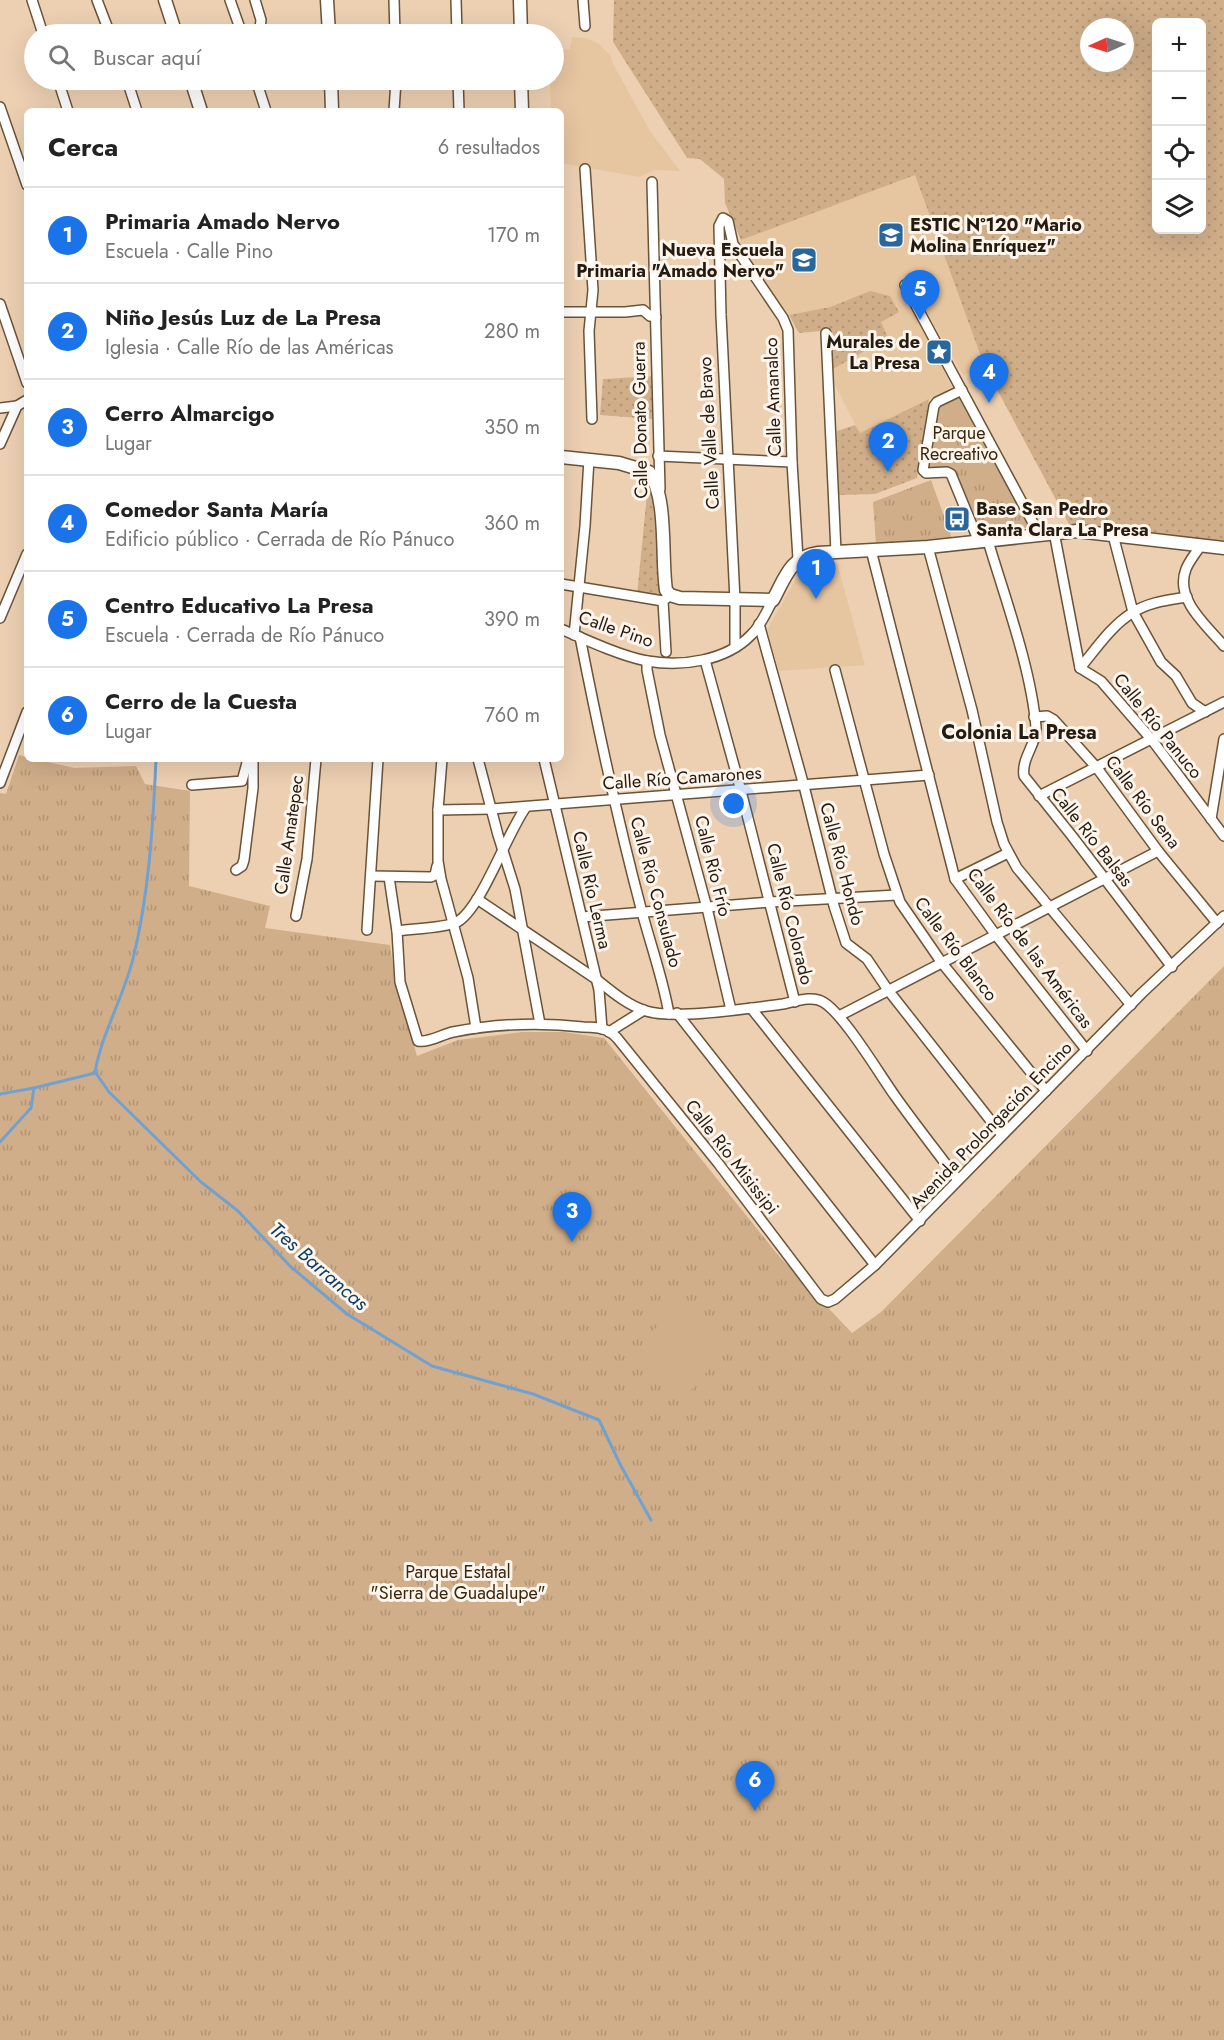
<!DOCTYPE html>
<html lang="es">
<meta charset="utf-8">
<style>
:root{--surface:#fff;--page:#f6f6f6;--text:#222;--muted:#767676;--line:#e0e0e0;--accent:#1a73e8}
body{margin:0;font-family:Jost,sans-serif;background:var(--page);color:var(--text)}
.controls{position:absolute;right:18px;top:18px;display:grid;overflow:hidden;border-radius:9px;box-shadow:0 6px 24px #0002}
.controls button{width:54px;height:54px;display:grid;place-items:center;padding:0;border:0;border-bottom:2px solid var(--line);background:var(--surface);color:var(--text);font:30px sans-serif}
.compass{position:absolute;left:1080px;top:18px;width:54px;height:54px;border-radius:50%;background:var(--surface);box-shadow:0 6px 24px #0002;rotate:267deg}
.you{position:absolute;left:734px;top:804px;width:21px;height:21px;margin:-15px;border:4px solid #fff;border-radius:50%;background:#1a73e8;box-shadow:0 0 0 9px #1a73e833}
.badge{display:grid;place-items:center;width:39px;height:39px;border-radius:50%;background:var(--accent);color:#fff;font-size:20px;font-weight:700}
.pin{position:absolute;translate:-50% -50px;filter:drop-shadow(0 2px 3px #0008)}
.pin::after{content:'';position:absolute;top:32px;width:21px;height:18px;background:inherit;clip-path:polygon(0 0,100% 0,50% 100%)}
.list{margin:0;padding:0;list-style:none}
h2{display:flex;justify-content:space-between;align-items:center;height:78px;margin:0;padding:0 24px;font-size:26px}
h2 small{font-size:20px;font-weight:400;color:var(--muted)}
.list li{display:grid;grid-template-columns:39px 1fr auto;gap:18px;align-items:center;box-sizing:border-box;height:96px;padding:0 24px;border-top:2px solid var(--line)}
.list b{display:block;font-size:22px;white-space:nowrap}
.list p{margin:0;font-size:20px;white-space:nowrap;color:var(--muted)}
.list em{font-size:20px;font-style:normal;color:var(--muted)}
.icon{flex:none;width:33px;height:33px;fill:none;stroke:currentColor;stroke-width:2;stroke-linecap:round;stroke-linejoin:round}
.map{position:relative;flex:none;width:1224px;height:2040px;overflow:hidden}
.search{position:absolute;background:var(--surface);box-shadow:0 6px 24px #0002;left:24px;top:24px;width:540px;height:66px;display:flex;align-items:center;gap:15px;box-sizing:border-box;padding:0 21px;border-radius:33px;color:var(--muted);font-size:22px}
.panel{position:absolute;background:var(--surface);box-shadow:0 6px 24px #0002;left:24px;top:108px;width:540px;height:654px;border-radius:9px}
.map>svg:first-child{display:block}
.built{fill:#e6c5a1}
.grass{fill:url(#grass-dots);fill-rule:evenodd}
.park{fill:url(#park-tufts)}
.garden{fill:#d0ae89}
.lines{fill:none;stroke-linecap:round;stroke-linejoin:round}
.stream{stroke:#72a1cf;stroke-width:3}
.street-casing{stroke:#6b5338;stroke-width:12}
.secondary-casing{stroke:#6b5338;stroke-width:15}
.street{stroke:#fff;stroke-width:9}
.secondary{stroke:#fff;stroke-width:12}
.labels{text-anchor:middle;stroke-width:6;stroke-linejoin:round;paint-order:stroke}
.poi-label{font-size:18px;font-weight:bold;fill:#251b10;stroke:#fef5ec;text-anchor:start}
.street-label{font-size:18px;fill:#251b10;stroke:#fef5ec}
.park-label{font-size:18px;fill:#39260f;stroke:#fef5ec}
.neighbourhood-label{font-size:20px;font-weight:bold;fill:#251b10;stroke:#fef5ec}
.water-label{font-size:20px;font-style:italic;fill:#08406b;stroke:#fef5ec}
</style>
<div class="map">
<svg width="1224" height="2040" viewBox="0 0 1224 2040">
<defs>
<pattern id="grass-dots" width="8" height="8" patternUnits="userSpaceOnUse" patternTransform="scale(1.5)"><rect width="8" height="8" fill="#d0ae89"/><path d="M2 2h.1M6 6h.1" fill="none" stroke="#b29575" stroke-width="1.8" stroke-linecap="round"/></pattern>
<pattern id="park-tufts" width="24" height="20" patternUnits="userSpaceOnUse" patternTransform="scale(1.5)"><rect width="24" height="20" fill="#d0ae89"/><path d="M3 7l-1-3M5 7V3M7 7l1-3M15 17l-1-3M17 17v-4M19 17l1-3" fill="none" stroke="#b29575"/></pattern>
</defs>
<rect width="100%" height="100%" fill="#edd0b2"/>
<g class="built">
<path d="M572,37l14,1 13,6 12,12 1,6 38,69 30,40 -25,-1 -16,7 -78,-14v-52h-10l-1,-31h4v-29l16,-2z"/>
<path d="M915,174l69,191 -21,10 -55,-96 -9,3 53,105 -92,47 -27,-53v-12l55,-31 -8,-16 -10,-31 -40,16 -41,8 -51,-71 3,-4z"/>
<path d="M837,563l28,102 -86,6 -12,-41 35,-62 9,-4z"/>
</g>
<g class="grass">
<path d="M614,0h610v542l-154,-16 -86,-161 -69,-190 -174,65 -16,-37 -1,-24 -24,-20 -13,-1 -74,-116zM1156,22h46v208h-46zM1089,27h36v36h-36z"/>
<path d="M870,291l20,5 9,16 -18,10 7,16 -55,31 -1,-39 -33,3 -10,-18 41,-8z"/>
<path d="M656,376l-4,43 -52,-4 3,-36z"/>
<path d="M929,399l-12,79 -42,16 -36,1 -2,-64 18,-6 5,8z"/>
<path d="M648,484l12,28 7,92 -30,-9z"/>
</g>
<g class="park">
<path d="M963,394l69,133 -49,6 -29,-63 -28,2 13,-65z"/>
<path d="M931,480l22,61 -77,5 -3,-44z"/>
<path d="M19,755l8,2v2h8l39,9 62,-2 9,18 45,7 -1,95 81,20 -5,22 125,17 4,27 23,84 41,-16 64,-8h42l40,6 174,217 74,78 29,-21 343,-346v1074h-1224v-1247l6,1z"/>
</g>
<g class="garden">
<path d="M962,398l26,52 -17,9 -27,-52z"/>
<path d="M992,456l17,35 -15,7 -17,-34z"/>
<path d="M674,1301l55,45 -44,51 -47,-43z"/>
</g>
<g class="lines">
<g class="stream">
<path d="M156,759c-3,67 -7,135 -23,200 -10,39 -31,74 -38,113l14,20 92,90 37,29 52,55 57,48 85,52 101,28 66,26 22,46 30,54"/>
<path d="M0,1094l34,-6 61,-15"/>
<path d="M0,1142l31,-34 3,-20"/>
</g>
<defs>
<g id="street">
<path d="M32,0l11,34"/>
<path d="M97,0l13,34"/>
<path d="M230,0l12,34"/>
<path d="M394,0l1,34"/>
<path d="M456,0l1,34"/>
<path d="M583,0l2,26"/>
<path d="M250,34l10,-6 1,-8 -6,-20"/>
<path d="M58,80l10,31"/>
<path d="M127,80l10,31"/>
<path d="M256,80l10,31"/>
<path d="M458,80l1,31"/>
<path d="M0,107l27,78"/>
<path d="M394,111l2,-31"/>
<path d="M585,169l8,121 -4,41 3,88"/>
<path d="M652,182l8,307"/>
<path d="M905,285l134,249"/>
<path d="M0,304l27,79"/>
<path d="M561,312h64l18,-2 7,6 6,1"/>
<path d="M826,333l10,219"/>
<path d="M962,390l-25,12 -3,4 -11,64 3,3 21,-1 4,2 28,68"/>
<path d="M0,408l17,-2"/>
<path d="M0,444l17,-38 10,-6"/>
<path d="M658,456l134,6"/>
<path d="M1054,532l26,136 21,13 51,59 72,96"/>
<path d="M1113,535l20,77 28,50 15,14 16,27 13,9"/>
<path d="M988,541c17,57 43,127 48,186 1,17 -15,31 -12,49l48,60 100,131"/>
<path d="M1201,545c-5,8 -12,16 -15,24 -12,30 21,57 38,77"/>
<path d="M928,547l44,163 25,112 7,22 13,24 114,137"/>
<path d="M871,550l84,329 40,55 92,117"/>
<path d="M561,584l102,17"/>
<path d="M0,618l27,-64"/>
<path d="M759,624l45,162 30,120 12,37 21,16 21,31 114,145"/>
<path d="M561,629c25,11 60,27 86,32 35,6 79,0 104,-26 10,-9 15,-23 22,-35"/>
<path d="M574,635l11,-109 4,-67"/>
<path d="M580,637c18,92 38,185 62,275 9,34 21,67 27,102"/>
<path d="M735,647v-47l-14,-285 -2,-89 4,-8 5,3 5,23 50,74 5,12 4,132 6,97"/>
<path d="M666,652l-3,-51 5,-4"/>
<path d="M705,660l36,131 54,211"/>
<path d="M647,661v9l13,65 47,173 24,102"/>
<path d="M1080,668c16,-19 31,-42 52,-55 16,-11 37,-13 55,-16"/>
<path d="M835,670l49,184 16,48 42,61 104,128"/>
<path d="M1034,717l13,-1 7,4 43,48 61,83 59,72"/>
<path d="M442,759l-4,51v51l3,18 27,99 8,50"/>
<path d="M478,759l20,76 17,54 25,135"/>
<path d="M544,759l55,231 3,39"/>
<path d="M0,783l27,-71"/>
<path d="M192,785l50,-4 6,-22"/>
<path d="M1039,796l185,-94"/>
<path d="M438,810l54,-1 437,-34"/>
<path d="M1211,819l13,-80"/>
<path d="M236,870l6,-4 2,-6 9,-72v-29"/>
<path d="M371,876l60,1 4,-2 2,-9"/>
<path d="M389,877l8,54 3,51 18,59c10,2 25,-7 35,-9 42,-8 88,-10 130,-5 8,0 16,0 23,3 5,2 8,5 11,8l101,125 103,136 7,3 7,-3 40,-34 267,-272 82,-77"/>
<path d="M955,879l53,-26"/>
<path d="M477,899l119,80c15,12 31,26 50,32 28,9 105,-3 137,-7 11,-2 29,-9 40,-2 20,11 57,73 72,94 20,28 42,56 63,84"/>
<path d="M296,916l11,-57 9,-100"/>
<path d="M582,917l188,-15 127,-7"/>
<path d="M367,930l11,-171"/>
<path d="M397,931c13,-2 49,-3 60,-9 24,-13 50,-89 69,-115"/>
<path d="M751,1008l169,213"/>
<path d="M677,1013l198,252"/>
<path d="M839,1016l319,-165"/>
<path d="M609,1032l35,-22"/>
</g>
<g id="secondary">
<path d="M165,0l11,34"/>
<path d="M327,0l2,34"/>
<path d="M520,0l1,34"/>
<path d="M191,80l10,31"/>
<path d="M331,80l1,31"/>
<path d="M521,80l1,31"/>
<path d="M561,457l58,6 30,9c19,25 12,86 17,118l4,5 10,3 93,2c12,-22 17,-43 45,-47l110,-6 149,-16 147,17"/>
</g>
</defs>
<use href="#street" class="street-casing"/>
<use href="#secondary" class="secondary-casing"/>
<use href="#street" class="street"/>
<use href="#secondary" class="secondary"/>
</g>
<defs>
<symbol id="school-square" viewBox="-11 -11 22 22"><rect x="-9" y="-9" width="18" height="18" rx="4" fill="#28679e" stroke="#fef5ec"/><path d="M0-5L7-2L0 1L-7-2ZM-4 1L0 2.5L4 1V4Q0 6-4 4Z" fill="#fff"/></symbol>
<symbol id="sight-square" viewBox="-11 -11 22 22"><rect x="-9" y="-9" width="18" height="18" rx="4" fill="#28679e" stroke="#fef5ec"/><path d="M0-6L1.8-2.2L6-1.7L2.9 1.2L3.7 5.4L0 3.3L-3.7 5.4L-2.9 1.2L-6-1.7L-1.8-2.2Z" fill="#fff"/></symbol>
<symbol id="bus-square" viewBox="-11 -11 22 22"><rect x="-9" y="-9" width="18" height="18" rx="4" fill="#28679e" stroke="#fef5ec"/><path d="M-5-6H5V4H4V6H2V4H-2V6H-4V4H-5ZM-3.5-4V0h7V-4ZM-3.5 1.2v1.5H-2V1.2ZM2 1.2v1.5H3.5V1.2Z" fill="#fff"/></symbol>
</defs>
<g fill-rule="evenodd">
<use href="#school-square" x="876" y="220" width="30" height="30"/>
<use href="#school-square" x="789" y="245" width="30" height="30"/>
<use href="#sight-square" x="924" y="337" width="30" height="30"/>
<use href="#bus-square" x="942" y="504" width="30" height="30"/>
</g>
<g class="labels">
<g class="poi-label">
<text x="910" y="231">ESTIC N°120 "Mario<tspan x="910" dy="21">Molina Enríquez"</tspan></text>
<text x="784" y="256" text-anchor="end">Nueva Escuela<tspan x="784" dy="21">Primaria "Amado Nervo"</tspan></text>
<text x="920" y="348" text-anchor="end">Murales de<tspan x="920" dy="21">La Presa</tspan></text>
<text x="976" y="515">Base San Pedro<tspan x="976" dy="21">Santa Clara La Presa</tspan></text>
</g>
<g class="street-label">
<text transform="translate(773 397) rotate(-92)" y="6">Calle Amanalco</text>
<text transform="translate(640 420) rotate(-91)" y="6">Calle Donato Guerra</text>
<text transform="translate(709 433) rotate(-93)" y="6">Calle Valle de Bravo</text>
<text transform="translate(616 629) rotate(19)" y="6">Calle Pino</text>
<text transform="translate(1158 726) rotate(51)" y="6">Calle Río Panuco</text>
<text transform="translate(682 778) rotate(-4)" y="6">Calle Río Camarones</text>
<text transform="translate(1143 802) rotate(53)" y="6">Calle Río Sena</text>
<text transform="translate(289 835) rotate(-82)" y="6">Calle Amatepec</text>
<text transform="translate(1092 837) rotate(52)" y="6">Calle Río Balsas</text>
<text transform="translate(842 864) rotate(75)" y="6">Calle Río Hondo</text>
<text transform="translate(713 866) rotate(76)" y="6">Calle Río Frío</text>
<text transform="translate(592 890) rotate(77)" y="6">Calle Río Lerma</text>
<text transform="translate(656 892) rotate(75)" y="6">Calle Río Consulado</text>
<text transform="translate(790 914) rotate(76)" y="6">Calle Río Colorado</text>
<text transform="translate(1030 948) rotate(53)" y="6">Calle Río de las Américas</text>
<text transform="translate(956 949) rotate(53)" y="6">Calle Río Blanco</text>
<text transform="translate(991 1125) rotate(-46)" y="6">Avenida Prolongación Encino</text>
<text transform="translate(732 1157) rotate(52)" y="6">Calle Río Misissipi</text>
</g>
<g class="park-label">
<text x="959" y="439">Parque<tspan x="959" dy="21">Recreativo</tspan></text>
<text x="458" y="1578">Parque Estatal<tspan x="458" dy="21">"Sierra de Guadalupe"</tspan></text>
</g>
<g class="neighbourhood-label">
<text x="1019" y="739">Colonia La Presa</text>
</g>
<g class="water-label">
<text transform="translate(319 1266) rotate(41)" y="7">Tres Barrancas</text>
</g>
</g>
</svg>
<div class="controls">
<button>+</button>
<button>−</button>
<button><svg class="icon" aria-label="locate" viewBox="0 0 24 24"><circle cx="12" cy="12" r="6"/><path d="M12 2v4M12 18v4M2 12h4M18 12h4"/></svg></button>
<button><svg class="icon" aria-label="layers" viewBox="0 0 24 24"><path d="M12 4l9 5-9 5-9-5zM3 14l9 5 9-5"/></svg></button>
</div>
<svg class="compass" viewBox="-18 -18 36 36"><path d="M0-13l5 13h-10z" fill="#e53935"/><path d="M0 13l5-13h-10z" fill="#767676"/></svg>
<div class="you"></div>
<div class="pin badge" style="left:816px;top:599px">1</div>
<div class="pin badge" style="left:888px;top:472px">2</div>
<div class="pin badge" style="left:572px;top:1242px">3</div>
<div class="pin badge" style="left:989px;top:403px">4</div>
<div class="pin badge" style="left:920px;top:320px">5</div>
<div class="pin badge" style="left:755px;top:1811px">6</div>
<div class="search"><svg class="icon" aria-label="search" viewBox="0 0 24 24"><circle cx="10" cy="10" r="6"/><path d="M15 15l6 6"/></svg>Buscar aquí</div>
<section class="panel">
<h2>Cerca<small>6 resultados</small></h2>
<ul class="list">
<li><span class="badge">1</span><div><b>Primaria Amado Nervo</b><p>Escuela · Calle Pino</p></div><em>170 m</em></li>
<li><span class="badge">2</span><div><b>Niño Jesús Luz de La Presa</b><p>Iglesia · Calle Río de las Américas</p></div><em>280 m</em></li>
<li><span class="badge">3</span><div><b>Cerro Almarcigo</b><p>Lugar</p></div><em>350 m</em></li>
<li><span class="badge">4</span><div><b>Comedor Santa María</b><p>Edificio público · Cerrada de Río Pánuco</p></div><em>360 m</em></li>
<li><span class="badge">5</span><div><b>Centro Educativo La Presa</b><p>Escuela · Cerrada de Río Pánuco</p></div><em>390 m</em></li>
<li><span class="badge">6</span><div><b>Cerro de la Cuesta</b><p>Lugar</p></div><em>760 m</em></li>
</ul>
</section>
</div>
